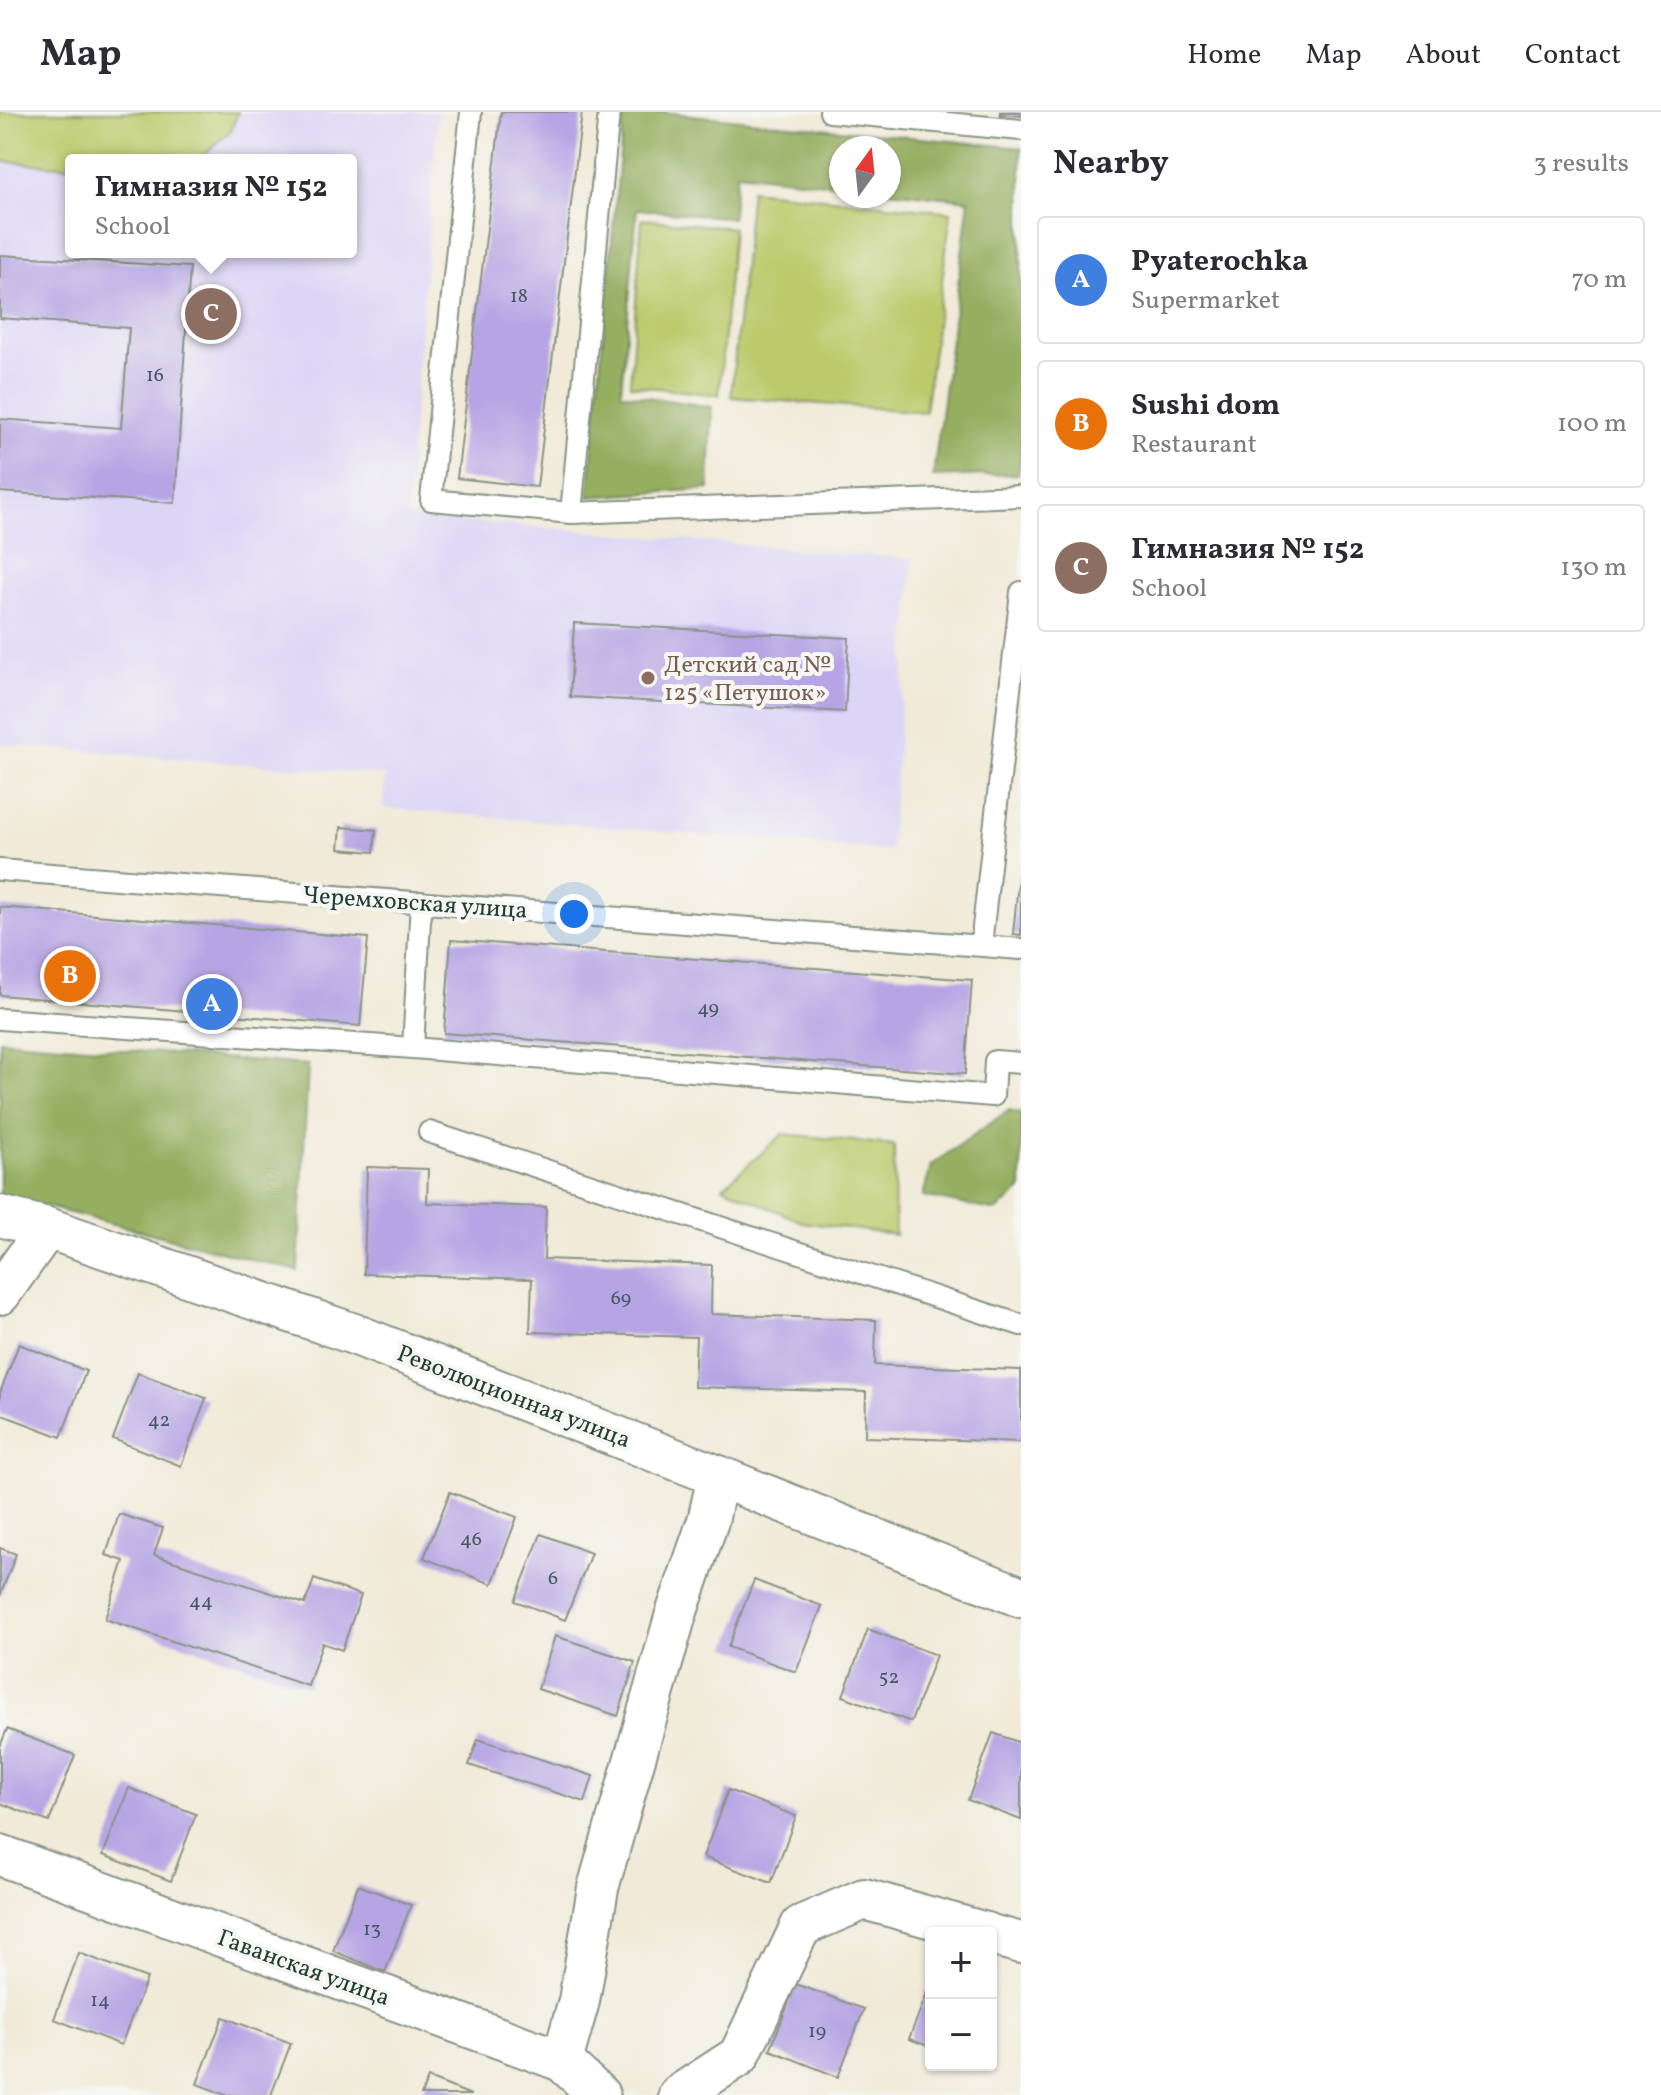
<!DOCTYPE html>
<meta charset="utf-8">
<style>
:root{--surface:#fff;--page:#f7f7f7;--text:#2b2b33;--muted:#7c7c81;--line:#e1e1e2;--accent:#c8321e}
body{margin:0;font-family:Vollkorn,serif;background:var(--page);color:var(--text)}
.controls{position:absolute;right:24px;bottom:24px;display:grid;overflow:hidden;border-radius:8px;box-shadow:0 2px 6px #0004}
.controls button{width:72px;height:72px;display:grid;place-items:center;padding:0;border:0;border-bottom:2px solid var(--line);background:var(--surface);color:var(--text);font:40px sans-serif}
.compass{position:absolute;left:829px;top:24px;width:72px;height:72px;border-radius:50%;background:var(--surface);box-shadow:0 2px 6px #0004;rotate:15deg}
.you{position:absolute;left:574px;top:802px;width:28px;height:28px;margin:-20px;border:6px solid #fff;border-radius:50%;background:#1a73e8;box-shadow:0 0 0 12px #1a73e833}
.badge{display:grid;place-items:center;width:52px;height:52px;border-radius:50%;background:var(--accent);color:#fff;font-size:26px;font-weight:700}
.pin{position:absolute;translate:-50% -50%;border:4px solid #fff;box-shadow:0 2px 8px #0006}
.popup{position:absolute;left:65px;top:42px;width:292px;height:104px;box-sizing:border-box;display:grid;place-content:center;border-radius:8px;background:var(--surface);filter:drop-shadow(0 2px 6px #0005);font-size:26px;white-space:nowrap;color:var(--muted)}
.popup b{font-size:30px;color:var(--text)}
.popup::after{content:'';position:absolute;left:50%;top:100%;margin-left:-16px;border:16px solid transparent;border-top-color:var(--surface)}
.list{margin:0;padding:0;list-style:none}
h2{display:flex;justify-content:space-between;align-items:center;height:104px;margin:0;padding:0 32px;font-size:34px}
h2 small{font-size:26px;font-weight:400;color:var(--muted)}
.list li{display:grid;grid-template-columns:52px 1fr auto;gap:24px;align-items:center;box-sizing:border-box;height:128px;margin:0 16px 16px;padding:0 16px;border:2px solid var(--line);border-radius:8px}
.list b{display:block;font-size:30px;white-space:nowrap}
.list p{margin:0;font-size:26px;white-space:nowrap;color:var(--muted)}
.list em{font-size:26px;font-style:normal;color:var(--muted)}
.map{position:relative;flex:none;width:1021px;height:1983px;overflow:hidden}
header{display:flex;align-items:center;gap:48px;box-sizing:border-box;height:112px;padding:0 40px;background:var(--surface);border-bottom:2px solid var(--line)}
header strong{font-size:38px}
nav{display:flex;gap:44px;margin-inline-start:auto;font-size:28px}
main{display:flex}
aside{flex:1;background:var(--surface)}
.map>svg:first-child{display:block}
.built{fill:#ddd5f6;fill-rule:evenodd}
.green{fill:#bcca6c;stroke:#6e8450;stroke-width:2}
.forest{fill:#95ae60;stroke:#5a764a;stroke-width:2}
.building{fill:#b6a4e4}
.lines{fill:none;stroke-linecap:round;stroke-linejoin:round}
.service-casing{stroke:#889486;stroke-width:24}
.minor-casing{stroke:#889486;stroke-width:44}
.service{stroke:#fff;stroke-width:20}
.minor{stroke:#fff;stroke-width:40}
.education-dot{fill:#8d6e63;stroke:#f6f6f2;stroke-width:3}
.labels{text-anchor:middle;stroke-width:8;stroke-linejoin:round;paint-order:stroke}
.number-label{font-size:20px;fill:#455760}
.education-label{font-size:24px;fill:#785e54;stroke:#f6f6f2;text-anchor:start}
.street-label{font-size:24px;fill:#1f3d34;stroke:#f6f6f2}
</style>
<header>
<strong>Map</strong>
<nav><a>Home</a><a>Map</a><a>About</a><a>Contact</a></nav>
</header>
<main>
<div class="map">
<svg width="1021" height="1983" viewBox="0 0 1021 1983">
<rect width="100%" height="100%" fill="#f6f6f2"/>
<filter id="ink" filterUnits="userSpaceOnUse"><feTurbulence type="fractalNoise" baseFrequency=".0125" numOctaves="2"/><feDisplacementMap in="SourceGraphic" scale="16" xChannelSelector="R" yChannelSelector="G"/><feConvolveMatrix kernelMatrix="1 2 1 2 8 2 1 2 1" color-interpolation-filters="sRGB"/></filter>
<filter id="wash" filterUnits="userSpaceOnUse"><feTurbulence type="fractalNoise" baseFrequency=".006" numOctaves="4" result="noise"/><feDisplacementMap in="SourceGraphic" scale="32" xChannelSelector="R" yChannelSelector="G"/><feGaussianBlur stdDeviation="1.8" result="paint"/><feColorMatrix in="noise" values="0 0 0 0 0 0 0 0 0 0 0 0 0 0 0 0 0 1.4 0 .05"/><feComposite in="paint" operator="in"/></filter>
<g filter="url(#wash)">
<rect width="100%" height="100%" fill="#f1ead8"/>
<path class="built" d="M0,0h438l-32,404 507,43 -23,292 -507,-43 2,-33 -385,-31zM71,48h280v92h-280z"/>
<g class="green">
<path d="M0,0h238l-7,18 -32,30h-128v7l-71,-6z"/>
<path d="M751,78l200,22 -26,200 -194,-15z"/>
<path d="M642,107l91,9 -14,167 -89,-10z"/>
<path d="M783,1022l111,11 1,90 -93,-13 -79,-35z"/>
</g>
<g class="forest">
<path d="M624,0h37l360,36v303l-3,23 -85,3 36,-277 -80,-9v-43h-48v37l-104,-12 -5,45 -95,-9 -16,184 91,14 -3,82 -121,8z"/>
<path d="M0,928l308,25 -10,206 -298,-76z"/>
<path d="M1009,998l12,3v77l-25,21 -73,-15 8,-31z"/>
</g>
<g id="blocks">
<g class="building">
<path d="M501,0h81l-45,375 -80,-9z"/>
<path d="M1000,0h21v4l-21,-2z"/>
<path d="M0,143l190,12 -15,236 -175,-11v-73l121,9 8,-100 -129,-10z"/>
<path d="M574,511l275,15 -4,74 -275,-15z"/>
<path d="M341,715l35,3 -2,22 -35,-3z"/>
<path d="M1019,762h2v61l-8,-1z"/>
<path d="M0,795l368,31 -8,88 -360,-31z"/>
<path d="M451,828l521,40 -7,94 -521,-41z"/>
<path d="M367,1055l61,2 -1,34 119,4 -2,52 168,6 -1,49 165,6 -1,45 146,5v72l-156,-5 1,-45 -172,-5 2,-50 -166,-5 2,-53 -168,-5z"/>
<path d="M19,1232l67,27 -25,66 -61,-23v-21z"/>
<path d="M138,1261l68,25 -25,68 -68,-27z"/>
<path d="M450,1380l67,25 -25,67 -68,-26z"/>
<path d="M119,1402l44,14 -9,27 151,49 9,-25 47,16 -19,55 -20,-7 -14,43 -203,-67 19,-58 -18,-6z"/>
<path d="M541,1422l50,19 -26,67 -50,-19z"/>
<path d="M0,1436l16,6 -16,42z"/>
<path d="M754,1468l68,26 -26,66 -68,-25z"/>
<path d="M868,1517l68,26 -25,67 -68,-26z"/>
<path d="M555,1524l80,26 -17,54 -80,-27z"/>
<path d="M7,1617l68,26 -26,67 -49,-19v-56z"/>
<path d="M993,1621l28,10v77l-53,-20z"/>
<path d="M478,1627l115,37 -8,26 -116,-37z"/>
<path d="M129,1676l67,26 -25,67 -68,-26z"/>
<path d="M728,1678l68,26 -25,67 -68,-26z"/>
<path d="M358,1773l53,20 -26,67 -52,-21z"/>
<path d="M79,1841l68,25 -26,67 -67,-26z"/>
<path d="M931,1871v64l-22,-8z"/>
<path d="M796,1872l68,25 -26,68 -68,-27z"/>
<path d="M223,1905l68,26 -20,52h-45l-29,-11z"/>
<path d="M428,1966l43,17h-50z"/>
</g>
</g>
</g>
<g filter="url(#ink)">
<use href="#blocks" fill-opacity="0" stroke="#889486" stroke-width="2"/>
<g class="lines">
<defs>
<g id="service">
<path d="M471,0l-40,388 140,13 450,-17"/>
<path d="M830,0l191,18"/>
<path d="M571,401l38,-401"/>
<path d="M0,758l1021,79"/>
<path d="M981,833l40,-353"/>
<path d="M0,907l413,29 580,48 2,-35 26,2"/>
<path d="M413,936l8,-146"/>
<path d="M429,1020l592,193"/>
</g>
<g id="minor">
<path d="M0,1104l47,12 307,106 364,142 303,121"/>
<path d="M0,1182l47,-66"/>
<path d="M0,1743l562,206 37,34"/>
<path d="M991,1823l30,8"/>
<path d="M562,1949l17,-60 19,-113 78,-274 32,-93 10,-45"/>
<path d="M679,1983l60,-39 62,-130 63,-27 122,34"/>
</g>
</defs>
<use href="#service" class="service-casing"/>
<use href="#minor" class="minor-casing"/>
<use href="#service" class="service"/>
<use href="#minor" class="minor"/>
</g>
</g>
<circle class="education-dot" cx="648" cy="566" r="8"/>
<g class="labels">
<g class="number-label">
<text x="519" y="190">18</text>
<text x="155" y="269">16</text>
<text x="708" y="902">49</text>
<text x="621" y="1192">69</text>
<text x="159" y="1314">42</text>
<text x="471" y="1433">46</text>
<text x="553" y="1472">6</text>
<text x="201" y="1495">44</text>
<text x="889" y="1571">52</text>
<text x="372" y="1823">13</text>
<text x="100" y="1894">14</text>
<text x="817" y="1925">19</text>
</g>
<g class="education-label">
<text x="664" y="560">Детский сад №<tspan x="664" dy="28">125 «Петушок»</tspan></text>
</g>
<g class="street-label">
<text transform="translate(415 790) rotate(4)" y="8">Черемховская улица</text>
<text transform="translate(514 1284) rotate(21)" y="8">Революционная улица</text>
<text transform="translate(304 1855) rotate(20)" y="8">Гаванская улица</text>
</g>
</g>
</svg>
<div class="controls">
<button>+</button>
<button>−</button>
</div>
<svg class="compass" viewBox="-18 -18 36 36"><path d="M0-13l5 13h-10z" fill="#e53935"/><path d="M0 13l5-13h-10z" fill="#7c7c81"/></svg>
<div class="you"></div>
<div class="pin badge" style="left:212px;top:892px;background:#3f7fe0">A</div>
<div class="pin badge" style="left:70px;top:864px;background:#e8710a">B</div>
<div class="pin badge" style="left:211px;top:202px;background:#8d6e63">C</div>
<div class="popup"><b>Гимназия № 152</b>School</div>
</div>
<aside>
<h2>Nearby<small>3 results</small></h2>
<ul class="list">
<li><span class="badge" style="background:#3f7fe0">A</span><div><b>Pyaterochka</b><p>Supermarket</p></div><em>70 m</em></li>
<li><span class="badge" style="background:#e8710a">B</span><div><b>Sushi dom</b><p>Restaurant</p></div><em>100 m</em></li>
<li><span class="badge" style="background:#8d6e63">C</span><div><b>Гимназия № 152</b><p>School</p></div><em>130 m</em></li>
</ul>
</aside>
</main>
